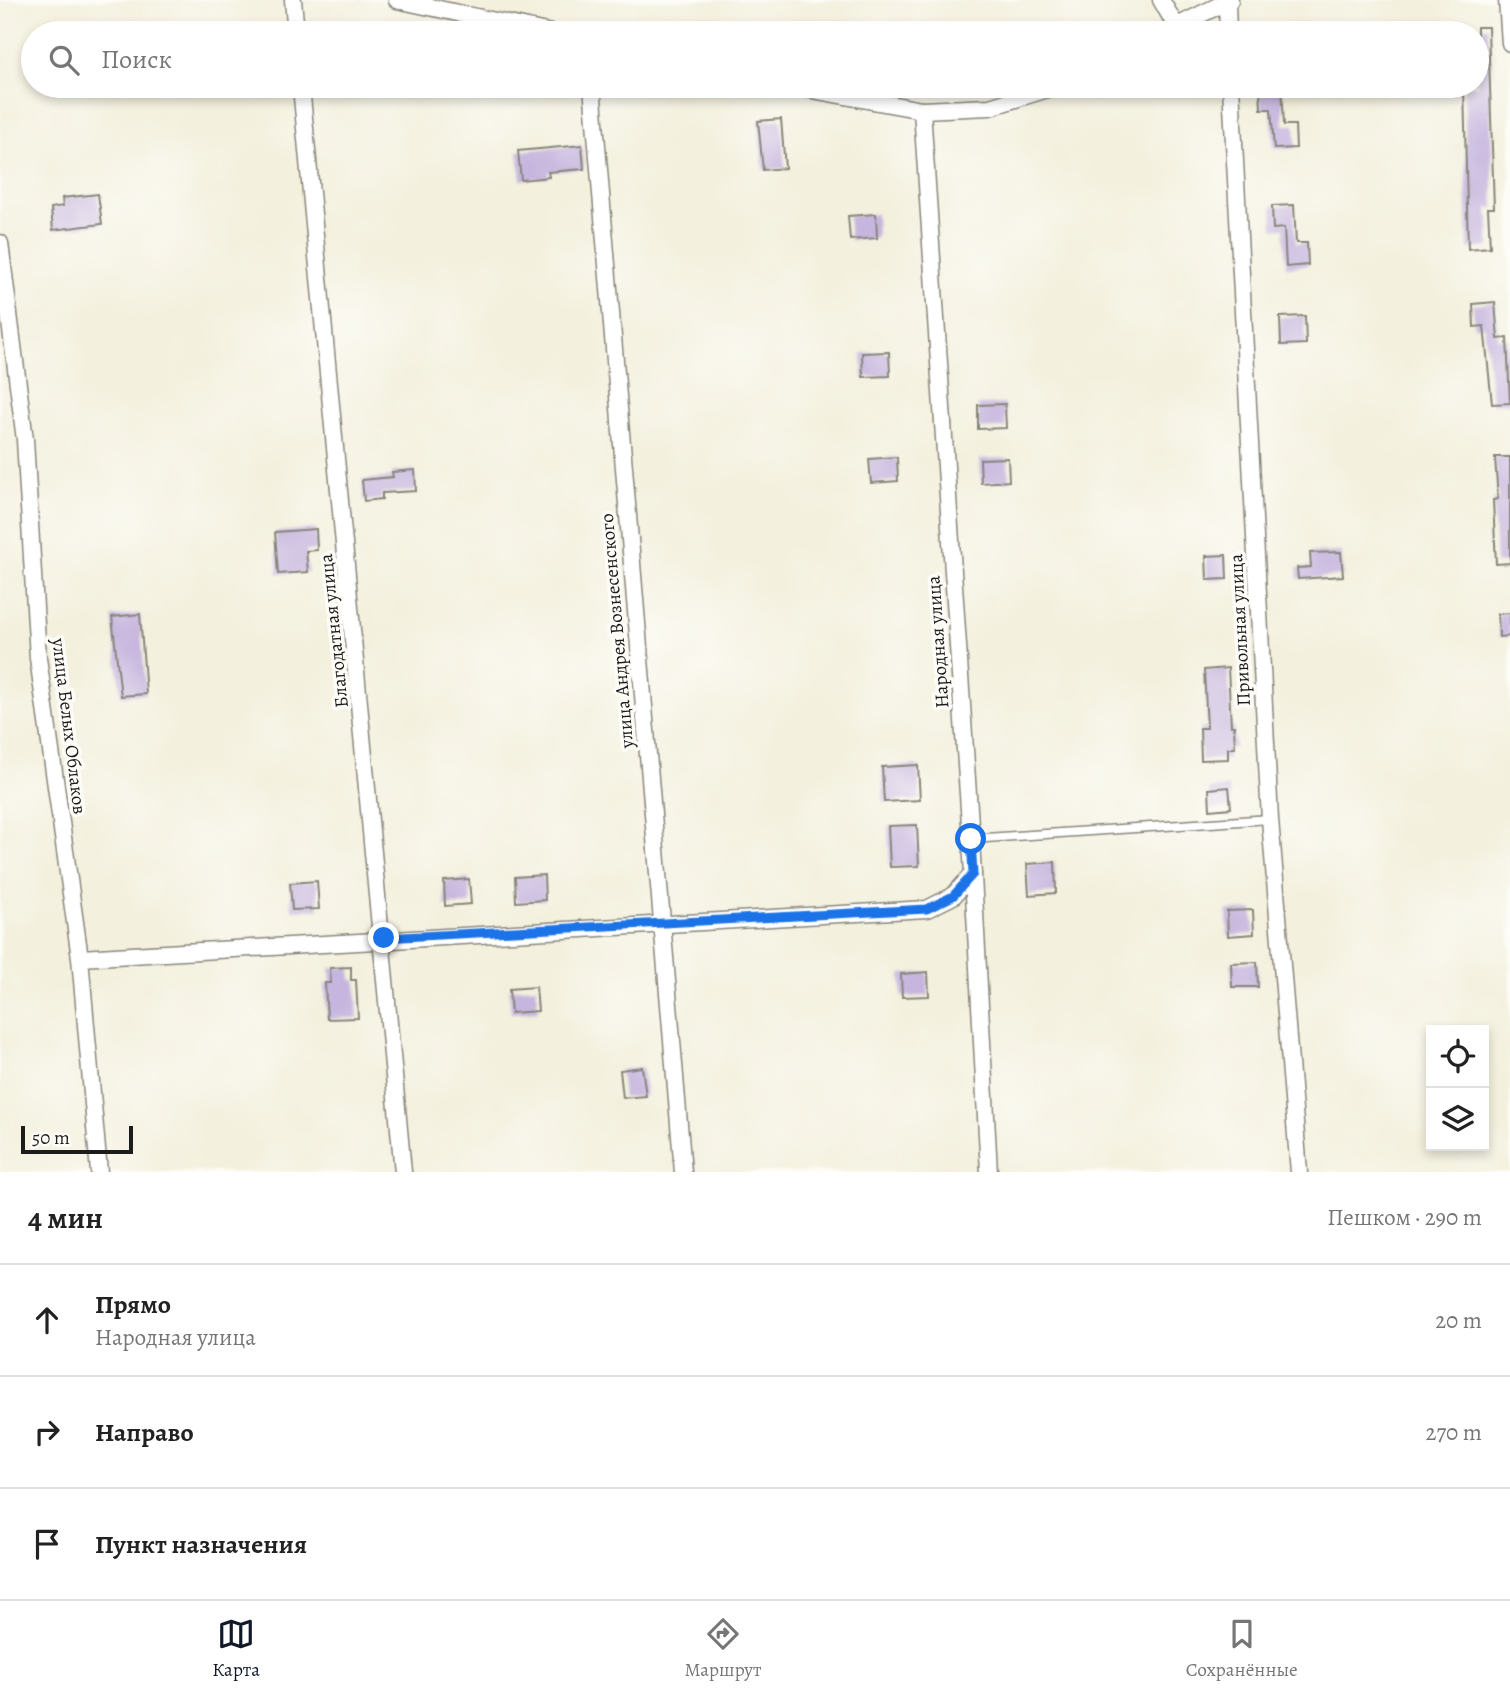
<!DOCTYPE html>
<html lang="ru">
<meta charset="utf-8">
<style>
:root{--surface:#fff;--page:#f2f2f2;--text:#222;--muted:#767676;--line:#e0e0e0;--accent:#111827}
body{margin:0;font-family:Alegreya,serif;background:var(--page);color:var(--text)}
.controls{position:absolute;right:21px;bottom:21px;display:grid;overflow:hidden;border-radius:0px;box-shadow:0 4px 10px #0003}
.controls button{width:63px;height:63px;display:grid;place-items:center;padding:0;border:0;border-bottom:2px solid var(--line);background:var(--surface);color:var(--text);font:35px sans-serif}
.scale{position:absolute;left:21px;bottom:18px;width:112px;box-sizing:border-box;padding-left:7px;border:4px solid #1c1c1c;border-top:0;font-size:19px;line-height:24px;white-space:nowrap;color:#1c1c1c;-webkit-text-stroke:5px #fdfcf7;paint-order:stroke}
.stop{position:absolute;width:21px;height:21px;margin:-16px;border:5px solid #1a73e8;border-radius:50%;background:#fff}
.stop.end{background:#1a73e8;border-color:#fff;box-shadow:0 2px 7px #0008}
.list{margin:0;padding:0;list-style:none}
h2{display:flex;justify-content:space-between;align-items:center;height:91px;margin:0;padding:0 28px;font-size:30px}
h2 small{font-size:23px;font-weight:400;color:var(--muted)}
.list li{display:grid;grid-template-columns:46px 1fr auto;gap:21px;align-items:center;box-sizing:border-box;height:112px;padding:0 28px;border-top:2px solid var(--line)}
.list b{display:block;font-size:26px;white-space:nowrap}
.list p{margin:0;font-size:23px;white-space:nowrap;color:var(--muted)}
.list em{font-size:23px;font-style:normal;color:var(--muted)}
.icon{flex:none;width:38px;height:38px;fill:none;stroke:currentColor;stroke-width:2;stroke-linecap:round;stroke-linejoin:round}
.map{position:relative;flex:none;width:1510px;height:1172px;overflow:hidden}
.search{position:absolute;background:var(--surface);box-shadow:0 4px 10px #0003;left:21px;right:21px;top:21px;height:77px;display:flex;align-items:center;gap:18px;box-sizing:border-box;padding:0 24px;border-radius:38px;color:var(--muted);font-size:26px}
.sheet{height:427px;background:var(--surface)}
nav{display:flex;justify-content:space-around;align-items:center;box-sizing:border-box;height:98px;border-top:2px solid var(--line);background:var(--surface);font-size:19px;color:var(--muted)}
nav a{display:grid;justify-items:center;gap:4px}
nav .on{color:var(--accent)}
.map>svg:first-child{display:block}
.building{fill:#c6b5de}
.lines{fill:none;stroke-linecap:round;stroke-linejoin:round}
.service-casing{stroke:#88867c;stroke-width:11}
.minor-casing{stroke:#88867c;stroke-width:19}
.service{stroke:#fff;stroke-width:8}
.minor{stroke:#fff;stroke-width:16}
.route{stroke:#1a73e8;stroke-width:9}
.labels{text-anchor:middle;stroke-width:7;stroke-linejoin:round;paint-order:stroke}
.street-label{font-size:19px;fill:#1c1c1c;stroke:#fdfcf7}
</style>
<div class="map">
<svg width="1510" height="1172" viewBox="0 0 1510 1172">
<rect width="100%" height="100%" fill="#fdfcf7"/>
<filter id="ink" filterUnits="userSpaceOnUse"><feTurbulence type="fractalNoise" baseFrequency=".0143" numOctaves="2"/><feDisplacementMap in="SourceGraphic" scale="14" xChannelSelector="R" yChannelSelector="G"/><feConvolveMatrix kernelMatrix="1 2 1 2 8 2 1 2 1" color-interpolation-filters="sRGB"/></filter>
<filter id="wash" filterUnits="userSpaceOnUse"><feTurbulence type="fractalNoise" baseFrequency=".00686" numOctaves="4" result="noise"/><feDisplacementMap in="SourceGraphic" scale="28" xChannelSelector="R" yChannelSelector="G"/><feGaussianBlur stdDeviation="1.57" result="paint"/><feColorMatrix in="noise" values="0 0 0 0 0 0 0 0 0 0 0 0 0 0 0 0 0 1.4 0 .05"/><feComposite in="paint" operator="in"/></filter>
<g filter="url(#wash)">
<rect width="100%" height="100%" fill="#f3f0dd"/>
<g id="blocks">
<g class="building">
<path d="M1477,27h11l6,181h-6l2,39 -22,2 -4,-163h13z"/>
<path d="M1282,86l2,39h11l1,23 -22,1 -3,-40h-10l-1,-22z"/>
<path d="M781,119l4,49 -22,2 -5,-49z"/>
<path d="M582,145l2,24 -36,3 1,5 -28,3 -3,-29z"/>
<path d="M98,194l4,30 -49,6 -2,-22 12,-2 -1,-8z"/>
<path d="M1294,205l2,38h11l1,22 -22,2 -2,-39 -11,1 -1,-23z"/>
<path d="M876,214l1,24 -27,2 -2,-24z"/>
<path d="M1495,302l3,37 9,-1 3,65 -18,1 -8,-78 -10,1 -1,-23z"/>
<path d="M1305,316l1,28 -25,1 -1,-28z"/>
<path d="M889,352l1,24 -27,1 -1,-24z"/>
<path d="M1005,404l1,24 -28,1v-24z"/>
<path d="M897,457l1,24 -27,2 -2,-24z"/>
<path d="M1495,457h15v106l-14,1 -3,-64 5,-1z"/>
<path d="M1008,458l1,23 -28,2 -1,-24z"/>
<path d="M415,470l1,21 -34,2v6l-18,2 -2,-21 31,-3 -1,-5z"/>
<path d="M316,529l1,21 -11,1 2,21 -30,2 -3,-42z"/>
<path d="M1341,552l2,24 -45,3 -1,-11 14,-1 -1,-14z"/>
<path d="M1226,555l1,24 -20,1 -1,-24z"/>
<path d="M1510,613v23l-11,1 -1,-23z"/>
<path d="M140,614l6,80 -25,2 -9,-79z"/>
<path d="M1228,668l3,58h3l1,22h-7v11l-27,1 -1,-32h7l-3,-58z"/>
<path d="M918,765l2,35 -36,2 -2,-35z"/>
<path d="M1229,787l2,21 -21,2 -1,-21z"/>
<path d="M917,825l2,41 -29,1 -2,-41z"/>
<path d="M1055,862l1,31 -27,2 -2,-31z"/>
<path d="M544,875l1,25 -29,2 -1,-25z"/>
<path d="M469,879l2,25 -26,2 -1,-25z"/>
<path d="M317,881l2,28 -27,1 -2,-27z"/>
<path d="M1253,910l1,24 -26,2 -1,-25z"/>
<path d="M1257,962l1,25h-26l-1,-24z"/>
<path d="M351,967v13h5l2,38 -31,1 -2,-36h6l-1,-15z"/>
<path d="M928,972l1,24 -27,1 -1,-23z"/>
<path d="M536,987l2,24 -27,2 -2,-24z"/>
<path d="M642,1067l4,29 -23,2 -3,-28z"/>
</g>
</g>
</g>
<g filter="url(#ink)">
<use href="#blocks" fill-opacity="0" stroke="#88867c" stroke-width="2"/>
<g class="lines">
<defs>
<path id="service" d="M971,839l299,-20"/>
<g id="minor">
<path d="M293,0l3,33"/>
<path d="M397,0l154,33"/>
<path d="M1161,0l15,26"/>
<path d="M1507,0l3,43"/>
<path d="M1227,2l1,31"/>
<path d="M1163,33l67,-33"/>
<path d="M301,86l102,1086"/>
<path d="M592,86l91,1086"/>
<path d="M790,86l132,24 68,-3 67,-21"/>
<path d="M1231,86l39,733 29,353"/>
<path d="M922,110l49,729 18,333"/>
<path d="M0,243l25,197 13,218 42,300 19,214"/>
<path d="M80,958l847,-49 26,-13 20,-22"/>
</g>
</defs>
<use href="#service" class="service-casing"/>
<use href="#minor" class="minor-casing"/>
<use href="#service" class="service"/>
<use href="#minor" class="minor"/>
</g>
</g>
<g class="lines" filter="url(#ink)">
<path class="route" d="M384,938l543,-29 26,-13 20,-22 -2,-35"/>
</g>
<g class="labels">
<g class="street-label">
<text transform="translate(1239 630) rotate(-93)" y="7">Привольная улица</text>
<text transform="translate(333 631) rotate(-96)" y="7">Благодатная улица</text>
<text transform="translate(616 631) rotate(-95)" y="7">улица Андрея Вознесенского</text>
<text transform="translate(937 642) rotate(-94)" y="7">Народная улица</text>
<text transform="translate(70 726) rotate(83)" y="7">улица Белых Облаков</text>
</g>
</g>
</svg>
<div class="controls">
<button><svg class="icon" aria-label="locate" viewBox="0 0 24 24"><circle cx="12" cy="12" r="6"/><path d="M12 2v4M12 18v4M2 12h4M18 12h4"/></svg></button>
<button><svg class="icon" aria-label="layers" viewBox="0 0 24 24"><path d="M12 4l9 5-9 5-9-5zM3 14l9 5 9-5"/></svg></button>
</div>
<div class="scale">50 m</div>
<div class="stop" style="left:971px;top:839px"></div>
<div class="stop end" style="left:384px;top:938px"></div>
<div class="search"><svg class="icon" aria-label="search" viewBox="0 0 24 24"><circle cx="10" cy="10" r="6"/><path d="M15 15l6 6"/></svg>Поиск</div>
</div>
<section class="sheet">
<h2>4 мин<small>Пешком · 290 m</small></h2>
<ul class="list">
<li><svg class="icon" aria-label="ahead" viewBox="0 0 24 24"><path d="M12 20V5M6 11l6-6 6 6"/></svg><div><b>Прямо</b><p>Народная улица</p></div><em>20 m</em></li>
<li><svg class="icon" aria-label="right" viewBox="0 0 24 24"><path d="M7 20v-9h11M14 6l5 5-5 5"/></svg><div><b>Направо</b></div><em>270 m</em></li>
<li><svg class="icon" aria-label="arrive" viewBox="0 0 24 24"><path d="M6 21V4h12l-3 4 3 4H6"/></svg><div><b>Пункт назначения</b></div></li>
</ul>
</section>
<nav>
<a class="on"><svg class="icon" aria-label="map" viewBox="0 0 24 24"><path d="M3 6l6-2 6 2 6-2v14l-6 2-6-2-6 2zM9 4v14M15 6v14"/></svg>Карта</a>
<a><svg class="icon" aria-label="directions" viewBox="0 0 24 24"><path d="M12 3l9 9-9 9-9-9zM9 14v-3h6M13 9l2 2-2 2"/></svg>Маршрут</a>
<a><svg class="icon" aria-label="saved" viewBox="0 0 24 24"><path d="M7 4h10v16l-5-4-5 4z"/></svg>Сохранённые</a>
</nav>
